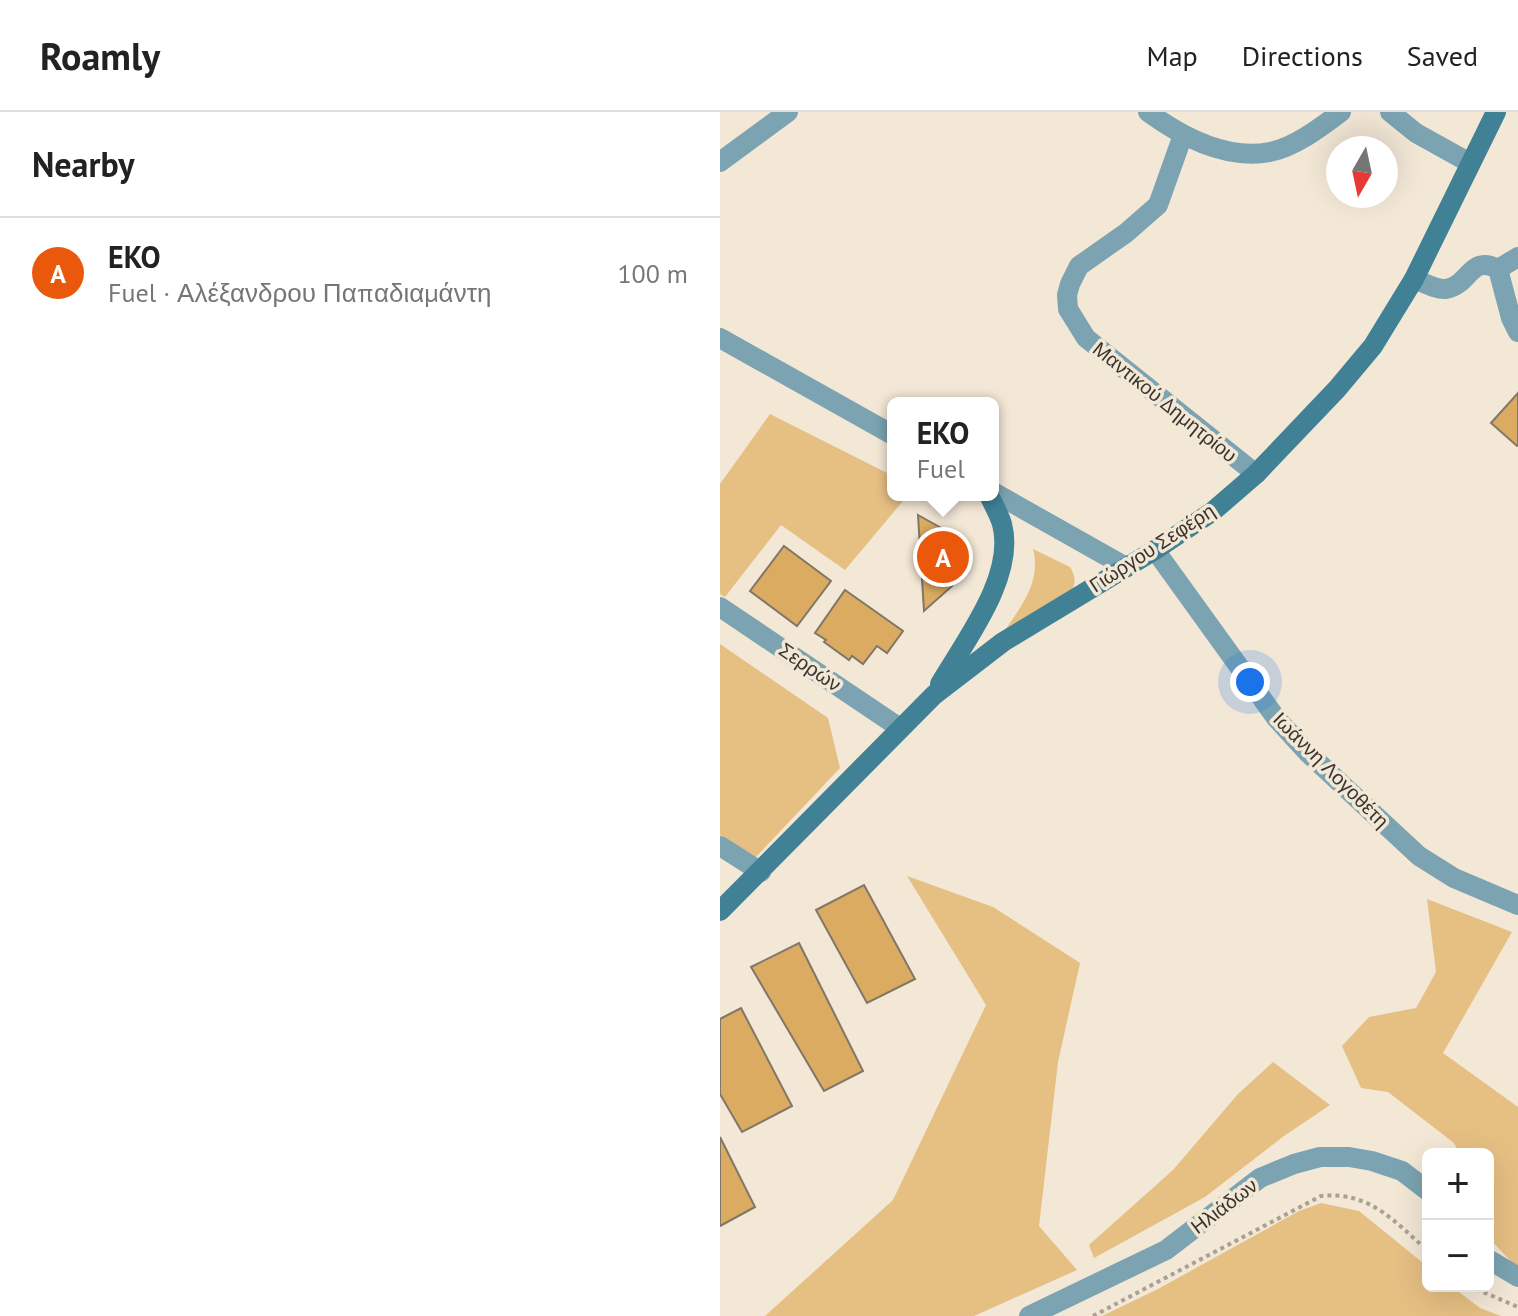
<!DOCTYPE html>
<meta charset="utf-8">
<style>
:root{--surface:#fff;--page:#f6f6f6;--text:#222;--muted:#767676;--line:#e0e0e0;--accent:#ea580c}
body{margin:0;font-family:"PT Sans",sans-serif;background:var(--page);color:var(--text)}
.controls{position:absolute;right:24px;bottom:24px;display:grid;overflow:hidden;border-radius:12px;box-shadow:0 8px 32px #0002}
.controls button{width:72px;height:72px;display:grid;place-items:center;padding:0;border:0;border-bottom:2px solid var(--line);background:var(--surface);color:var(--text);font:40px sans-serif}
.compass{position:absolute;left:606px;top:24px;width:72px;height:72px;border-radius:50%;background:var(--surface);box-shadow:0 8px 32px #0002;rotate:189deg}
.you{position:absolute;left:530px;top:570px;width:28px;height:28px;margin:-20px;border:6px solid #fff;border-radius:50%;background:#1a73e8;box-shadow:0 0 0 12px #1a73e833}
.badge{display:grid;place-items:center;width:52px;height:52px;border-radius:50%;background:var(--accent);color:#fff;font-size:26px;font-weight:700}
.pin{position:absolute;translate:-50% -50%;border:4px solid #fff;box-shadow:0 2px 8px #0006}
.popup{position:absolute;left:167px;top:285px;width:112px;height:104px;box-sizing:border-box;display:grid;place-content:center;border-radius:12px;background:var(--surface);filter:drop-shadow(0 2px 6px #0005);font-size:26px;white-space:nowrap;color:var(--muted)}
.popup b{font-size:30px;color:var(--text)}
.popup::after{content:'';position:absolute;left:50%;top:100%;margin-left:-16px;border:16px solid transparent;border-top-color:var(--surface)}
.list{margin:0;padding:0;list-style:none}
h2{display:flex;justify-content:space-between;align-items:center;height:104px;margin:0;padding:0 32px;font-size:34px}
h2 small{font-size:26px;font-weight:400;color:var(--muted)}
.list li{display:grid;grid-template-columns:52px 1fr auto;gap:24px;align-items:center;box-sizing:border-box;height:112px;padding:0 32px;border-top:2px solid var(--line)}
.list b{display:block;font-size:30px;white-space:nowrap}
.list p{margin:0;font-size:26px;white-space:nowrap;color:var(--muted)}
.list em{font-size:26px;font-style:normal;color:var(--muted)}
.map{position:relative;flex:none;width:798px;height:1204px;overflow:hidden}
header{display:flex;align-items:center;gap:48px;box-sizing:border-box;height:112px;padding:0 40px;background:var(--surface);border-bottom:2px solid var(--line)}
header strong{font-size:38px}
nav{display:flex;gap:44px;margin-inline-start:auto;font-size:28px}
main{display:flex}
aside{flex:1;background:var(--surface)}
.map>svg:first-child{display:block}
.green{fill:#e6bf83}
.building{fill:#daab60;stroke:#817768;stroke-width:2}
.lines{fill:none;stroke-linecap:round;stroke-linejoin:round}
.path{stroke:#aaa194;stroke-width:4;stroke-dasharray:4 4;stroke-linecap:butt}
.minor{stroke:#7ba3b1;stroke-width:20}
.tertiary{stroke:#7ba3b1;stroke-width:20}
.secondary{stroke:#408196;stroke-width:20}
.labels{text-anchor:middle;stroke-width:7;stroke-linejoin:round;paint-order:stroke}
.street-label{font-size:20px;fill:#3a362f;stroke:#f3e7d6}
</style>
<header>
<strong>Roamly</strong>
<nav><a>Map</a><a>Directions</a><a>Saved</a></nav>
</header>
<main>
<aside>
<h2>Nearby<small></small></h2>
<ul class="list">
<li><span class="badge">A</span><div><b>EKO</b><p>Fuel · Αλέξανδρου Παπαδιαμάντη</p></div><em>100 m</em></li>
</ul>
</aside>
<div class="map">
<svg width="798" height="1204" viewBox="0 0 798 1204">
<rect width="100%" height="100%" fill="#f3e7d6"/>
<g class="green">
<path d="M50,302l123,62v19h15l-63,75 -64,-45 -56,72 -5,-3v-110z"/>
<path d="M313,437l37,18c3,5 6,12 4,18 -6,18 -56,41 -73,51 18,-27 41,-53 32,-87z"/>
<path d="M0,532l108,74 12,50 -85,90 -35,-23z"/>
<path d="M187,764l86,31 87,56 -22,99 -19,164 38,44 -103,46h-209l128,-116 93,-195z"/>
<path d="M707,787l85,33 -69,121 75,54v162l-30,-32v-83h-28l-6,-11 -66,-51 -27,-4 -19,-42 27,-29 47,-9 20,-36z"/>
<path d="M553,950l57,43 -46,31 -79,61 -111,61 -5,-13 84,-75 65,-76z"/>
<path d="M601,1091l38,8 69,56v19h23l29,22 21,8h-399l56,-27 141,-78z"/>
</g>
<g class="building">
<path d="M798,281v52l-1,1 -26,-23z"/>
<path d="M198,403l34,19 9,12 4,12 -3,16 -10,12 -28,25z"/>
<path d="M64,434l47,35 -34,45 -47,-35z"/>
<path d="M125,478l58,41 -16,22 -10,-7 -14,18 -11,-8 -3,4 -25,-18 2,-2 -11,-7z"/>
<path d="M144,773l51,94 -48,24 -51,-93z"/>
<path d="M79,831l64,128 -39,20 -73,-124z"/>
<path d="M21,896l51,98 -50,26 -22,-38v-75z"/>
<path d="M0,1025l35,70 -35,19z"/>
</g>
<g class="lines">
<g class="path">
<path d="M749,1174l49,21"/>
<path d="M373,1204l228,-120c49,-5 74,26 107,55"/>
</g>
<g class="minor">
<path d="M428,0c34,25 79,48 122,40 25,-5 51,-25 71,-40"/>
<path d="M670,0l26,21 54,30"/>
<path d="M463,23l-25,70 -32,28 -47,33 -9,18 -3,11 1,14 18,29 170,136"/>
<path d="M0,50l68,-50"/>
<path d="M778,157l20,-12"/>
<path d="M694,167c9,3 22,11 32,10 24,-4 24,-35 52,-20l13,49 7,14"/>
<path d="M435,438l121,168 32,35 111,103 35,22 64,27"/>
<path d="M0,495l180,121"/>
<path d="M0,734l41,26"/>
</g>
<g class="tertiary">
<path d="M0,226l173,97"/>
<path d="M273,380l133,75"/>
<path d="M768,1147l30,18"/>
<path d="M309,1204l137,-66 94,-72 34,-14 26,-7h29l23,4 30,10 26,20"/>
</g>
<g class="secondary">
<path d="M220,572c25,-43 76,-108 62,-160 -3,-10 -9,-20 -13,-29"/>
<path d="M0,799l214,-216 69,-53 152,-92 57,-38 44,-38 81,-85 36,-43 41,-67 82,-167"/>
</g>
</g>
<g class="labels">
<g class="street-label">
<text transform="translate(445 290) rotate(39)" y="7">Μαντικού Δημητρίου</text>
<text transform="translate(432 436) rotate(-33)" y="7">Γιώργου Σεφέρη</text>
<text transform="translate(90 555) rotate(34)" y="7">Σερρών</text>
<text transform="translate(611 658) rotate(45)" y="7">Ιωάννη Λογοθέτη</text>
<text transform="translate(504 1094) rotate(-37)" y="7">Ηλιάδων</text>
</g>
</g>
</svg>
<div class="controls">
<button>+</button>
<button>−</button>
</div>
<svg class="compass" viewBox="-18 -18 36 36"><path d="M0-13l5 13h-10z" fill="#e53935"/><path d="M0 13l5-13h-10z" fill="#767676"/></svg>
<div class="you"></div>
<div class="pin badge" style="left:223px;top:445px">A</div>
<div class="popup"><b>EKO</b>Fuel</div>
</div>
</main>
